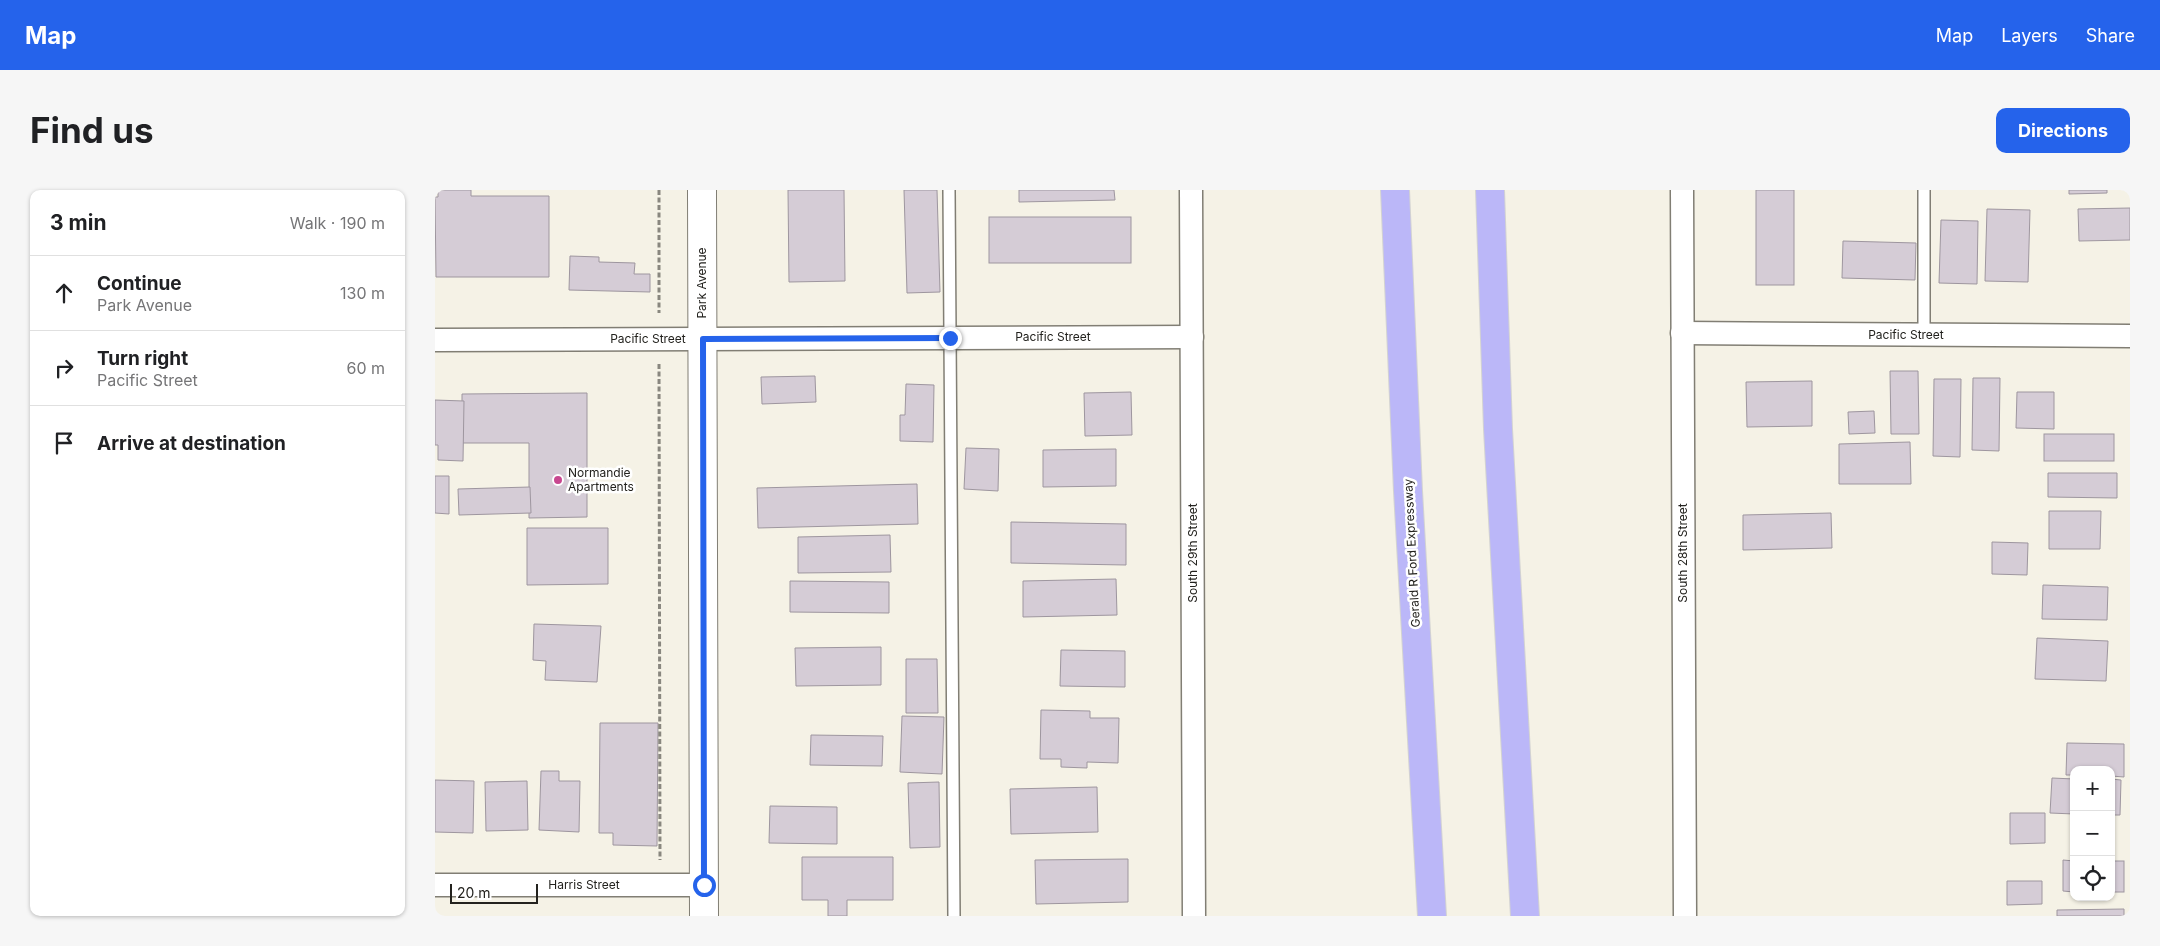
<!DOCTYPE html>
<meta charset="utf-8">
<style>
:root{--surface:#fff;--page:#f6f6f6;--text:#202124;--muted:#757577;--line:#e0e0e0;--accent:#2563eb}
body{margin:0;font-family:Inter,sans-serif;background:var(--page);color:var(--text)}
.controls{position:absolute;right:15px;bottom:15px;display:grid;overflow:hidden;border-radius:10px;box-shadow:0 1px 4px #0004}
.controls button{width:45px;height:45px;display:grid;place-items:center;padding:0;border:0;border-bottom:1px solid var(--line);background:var(--surface);color:var(--text);font:25px sans-serif}
.scale{position:absolute;left:15px;bottom:12px;width:88px;box-sizing:border-box;padding-left:5px;border:2px solid #23221e;border-top:0;font-size:14px;line-height:18px;white-space:nowrap;color:#23221e;-webkit-text-stroke:4px #fff;paint-order:stroke}
.stop{position:absolute;width:15px;height:15px;margin:-11px;border:4px solid #2563eb;border-radius:50%;background:#fff}
.stop.end{background:#2563eb;border-color:#fff;box-shadow:0 1px 5px #0008}
.list{margin:0;padding:0;list-style:none}
h2{display:flex;justify-content:space-between;align-items:center;height:65px;margin:0;padding:0 20px;font-size:21px}
h2 small{font-size:16px;font-weight:400;color:var(--muted)}
.list li{display:grid;grid-template-columns:32px 1fr auto;gap:15px;align-items:center;box-sizing:border-box;height:75px;padding:0 20px;border-top:1px solid var(--line)}
.list b{display:block;font-size:19px;white-space:nowrap}
.list p{margin:0;font-size:16px;white-space:nowrap;color:var(--muted)}
.list em{font-size:16px;font-style:normal;color:var(--muted)}
.icon{flex:none;width:28px;height:28px;fill:none;stroke:currentColor;stroke-width:2;stroke-linecap:round;stroke-linejoin:round}
.map{position:relative;flex:none;width:1695px;height:726px;overflow:hidden;border-radius:10px}
header{display:flex;align-items:center;gap:30px;box-sizing:border-box;height:70px;padding:0 25px;background:var(--accent);color:#fff}
header strong{font-size:24px}
nav{display:flex;gap:28px;margin-inline-start:auto;font-size:18px}
.intro{display:flex;align-items:center;justify-content:space-between;box-sizing:border-box;height:120px;padding:0 30px}
h1{margin:0;font-size:35px}
.button{padding:12px 22px;border-radius:10px;background:var(--accent);color:#fff;font-size:18px;font-weight:700}
main{display:flex;gap:30px;padding:0 30px}
aside{flex:1;background:var(--surface);border-radius:10px;box-shadow:0 1px 4px #0004}
.map>svg:first-child{display:block}
.building{fill:#d5ccd6;stroke:#9e969f}
.lines{fill:none;stroke-linecap:round;stroke-linejoin:round}
.service-casing{stroke:#817e74;stroke-width:14}
.minor-casing{stroke:#817e74;stroke-width:25}
.tertiary-casing{stroke:#817e74;stroke-width:30}
.motorway-casing{stroke:#d3d3d2;stroke-width:30}
.path{stroke:#89877f;stroke-width:3;stroke-dasharray:5 2.5;stroke-linecap:butt}
.service{stroke:#fff;stroke-width:11}
.minor{stroke:#fff;stroke-width:22}
.tertiary{stroke:#fff;stroke-width:28}
.motorway{stroke:#bbb7f8;stroke-width:28}
.route{stroke:#2563eb;stroke-width:6}
.poi-dot{fill:#c84790;stroke:#fff;stroke-width:2}
.labels{text-anchor:middle;stroke-width:5;stroke-linejoin:round;paint-order:stroke}
.street-label{font-size:12px;fill:#23221e;stroke:#fff}
.poi-label{font-size:12px;fill:#23221e;stroke:#fff;text-anchor:start}
</style>
<header>
<strong>Map</strong>
<nav><a>Map</a><a>Layers</a><a>Share</a></nav>
</header>
<div class="intro"><h1>Find us</h1><a class="button">Directions</a></div>
<main>
<aside>
<h2>3 min<small>Walk · 190 m</small></h2>
<ul class="list">
<li><svg class="icon" aria-label="ahead" viewBox="0 0 24 24"><path d="M12 20V5M6 11l6-6 6 6"/></svg><div><b>Continue</b><p>Park Avenue</p></div><em>130 m</em></li>
<li><svg class="icon" aria-label="right" viewBox="0 0 24 24"><path d="M7 20v-9h11M14 6l5 5-5 5"/></svg><div><b>Turn right</b><p>Pacific Street</p></div><em>60 m</em></li>
<li><svg class="icon" aria-label="arrive" viewBox="0 0 24 24"><path d="M6 21V4h12l-3 4 3 4H6"/></svg><div><b>Arrive at destination</b></div></li>
</ul>
</aside>
<div class="map">
<svg width="1695" height="726" viewBox="0 0 1695 726">
<rect width="100%" height="100%" fill="#f5f2e6"/>
<g class="building">
<path d="M3,0h33v6h78v81h-113l-1,-80h3z"/>
<path d="M353,0h56l1,91 -56,1z"/>
<path d="M469,0h33l3,102 -33,1z"/>
<path d="M584,0h95l1,10 -96,2z"/>
<rect x="1321" y="0" width="38" height="95"/>
<path d="M1634,0h38v3l-38,1z"/>
<path d="M1695,18v32l-51,1 -1,-32z"/>
<path d="M1552,19l43,1 -2,72 -43,-1z"/>
<rect x="554" y="27" width="142" height="46"/>
<path d="M1506,30l37,1 -1,63 -38,-1z"/>
<path d="M1408,51l73,2 -1,37 -73,-2z"/>
<path d="M135,66l29,1v5l36,1 -1,11h16v18l-81,-2z"/>
<path d="M1455,181h28l1,63h-28z"/>
<path d="M380,186l1,26 -54,2 -1,-27z"/>
<path d="M1538,188h27l-1,73 -27,-1z"/>
<path d="M1499,189h27l-1,78 -27,-1z"/>
<path d="M1377,191v45l-65,1 -1,-45z"/>
<path d="M471,194l28,1 -1,57 -33,-1v-26h5z"/>
<path d="M696,202l1,43 -47,1 -1,-43z"/>
<path d="M1582,202h37v37l-38,-1z"/>
<path d="M152,203v124l-58,1v-75h-67v-49z"/>
<path d="M0,210l29,1 -1,60 -25,-1v-15h-3z"/>
<path d="M1439,221l1,22 -26,1 -1,-22z"/>
<rect x="1609" y="244" width="70" height="27"/>
<path d="M1475,252l1,42h-72v-40z"/>
<path d="M531,258l33,1 -1,42 -34,-2z"/>
<path d="M681,259v37l-73,1v-37z"/>
<path d="M1613,283h69v25l-69,-1z"/>
<path d="M0,286h14v38l-14,-1z"/>
<path d="M482,294l1,40 -160,4 -1,-40z"/>
<path d="M95,297l1,26 -72,2 -1,-26z"/>
<path d="M1614,321h52l-1,38h-51z"/>
<path d="M1396,323l1,35 -89,2v-35z"/>
<path d="M576,332l115,2v41l-115,-2z"/>
<path d="M92,338h81v56l-81,1z"/>
<path d="M455,345l1,37 -93,1v-36z"/>
<path d="M1557,352l36,1 -1,32 -35,-1z"/>
<path d="M681,389l1,36 -94,2v-36z"/>
<path d="M355,391l99,1v31l-99,-1z"/>
<path d="M1608,395l65,2 -1,33 -65,-1z"/>
<path d="M99,434l67,2 -4,56 -52,-2 1,-19 -13,-1z"/>
<path d="M1602,448l71,3 -2,40 -71,-2z"/>
<path d="M446,457v38l-85,1 -1,-38z"/>
<path d="M626,460l64,1v36l-65,-1z"/>
<path d="M471,469h31l1,54h-32z"/>
<path d="M606,520l49,1v7h29l-1,45 -31,-1v6l-26,-1v-8h-21z"/>
<path d="M467,526l42,1 -2,57 -42,-2z"/>
<path d="M165,533h58l-1,123 -44,-1v-12h-14z"/>
<path d="M376,545l72,1 -1,30 -72,-1z"/>
<path d="M1632,553l57,1v33l-13,-1v-6h-37v5h-8z"/>
<path d="M106,581h18v10h21l-1,51 -40,-2z"/>
<path d="M1617,588l22,1v35l-24,-1z"/>
<path d="M1676,589l10,1 -1,35h-9z"/>
<path d="M0,590l39,1 -1,52 -38,-1z"/>
<path d="M92,591l1,49 -42,1 -1,-49z"/>
<path d="M504,592l1,65 -30,1 -2,-65z"/>
<path d="M662,597l1,45 -87,2 -1,-45z"/>
<path d="M335,616l67,1v37l-68,-1z"/>
<path d="M1575,623h35v30l-35,1z"/>
<path d="M367,667h91v43h-46v16h-19v-16h-26z"/>
<path d="M693,669v43l-92,2 -1,-44z"/>
<path d="M1628,670l11,1v31l-11,-1z"/>
<rect x="1676" y="671" width="13" height="31"/>
<path d="M1572,691h35v23l-35,1z"/>
<path d="M1689,719v7h-67v-6z"/>
</g>
<g class="lines">
<defs>
<g id="service">
<path d="M514,0l5,726"/>
<path d="M1489,0v145"/>
</g>
<g id="minor">
<path d="M756,0l3,726"/>
<path d="M1247,0l3,726"/>
<path d="M1247,143l448,3"/>
<path d="M0,150l757,-3"/>
<path d="M0,695h269"/>
</g>
<path id="tertiary" d="M267,0l2,726"/>
<g id="motorway">
<path d="M960,0l13,301 24,425"/>
<path d="M1055,0l8,239 27,487"/>
</g>
</defs>
<use href="#service" class="service-casing"/>
<use href="#minor" class="minor-casing"/>
<use href="#tertiary" class="tertiary-casing"/>
<use href="#motorway" class="motorway-casing"/>
<g class="path">
<path d="M224,0v123"/>
<path d="M224,174l1,496"/>
</g>
<use href="#service" class="service"/>
<use href="#minor" class="minor"/>
<use href="#tertiary" class="tertiary"/>
<use href="#motorway" class="motorway"/>
</g>
<g class="lines">
<path class="route" d="M269,695l-1,-546 247,-1"/>
</g>
<circle class="poi-dot" cx="123" cy="290" r="5"/>
<g class="labels">
<g class="street-label">
<text transform="translate(267 93) rotate(-90)" y="4">Park Avenue</text>
<text x="1471" y="149">Pacific Street</text>
<text x="618" y="151">Pacific Street</text>
<text x="213" y="153">Pacific Street</text>
<text transform="translate(758 363) rotate(-90)" y="4">South 29th Street</text>
<text transform="translate(977 363) rotate(-93)" y="4">Gerald R Ford Expressway</text>
<text transform="translate(1248 363) rotate(-90)" y="4">South 28th Street</text>
<text x="149" y="699">Harris Street</text>
</g>
<g class="poi-label">
<text x="133" y="287">Normandie<tspan x="133" dy="14">Apartments</tspan></text>
</g>
</g>
</svg>
<div class="controls">
<button>+</button>
<button>−</button>
<button><svg class="icon" aria-label="locate" viewBox="0 0 24 24"><circle cx="12" cy="12" r="6"/><path d="M12 2v4M12 18v4M2 12h4M18 12h4"/></svg></button>
</div>
<div class="scale">20 m</div>
<div class="stop" style="left:269px;top:695px"></div>
<div class="stop end" style="left:515px;top:148px"></div>
</div>
</main>
